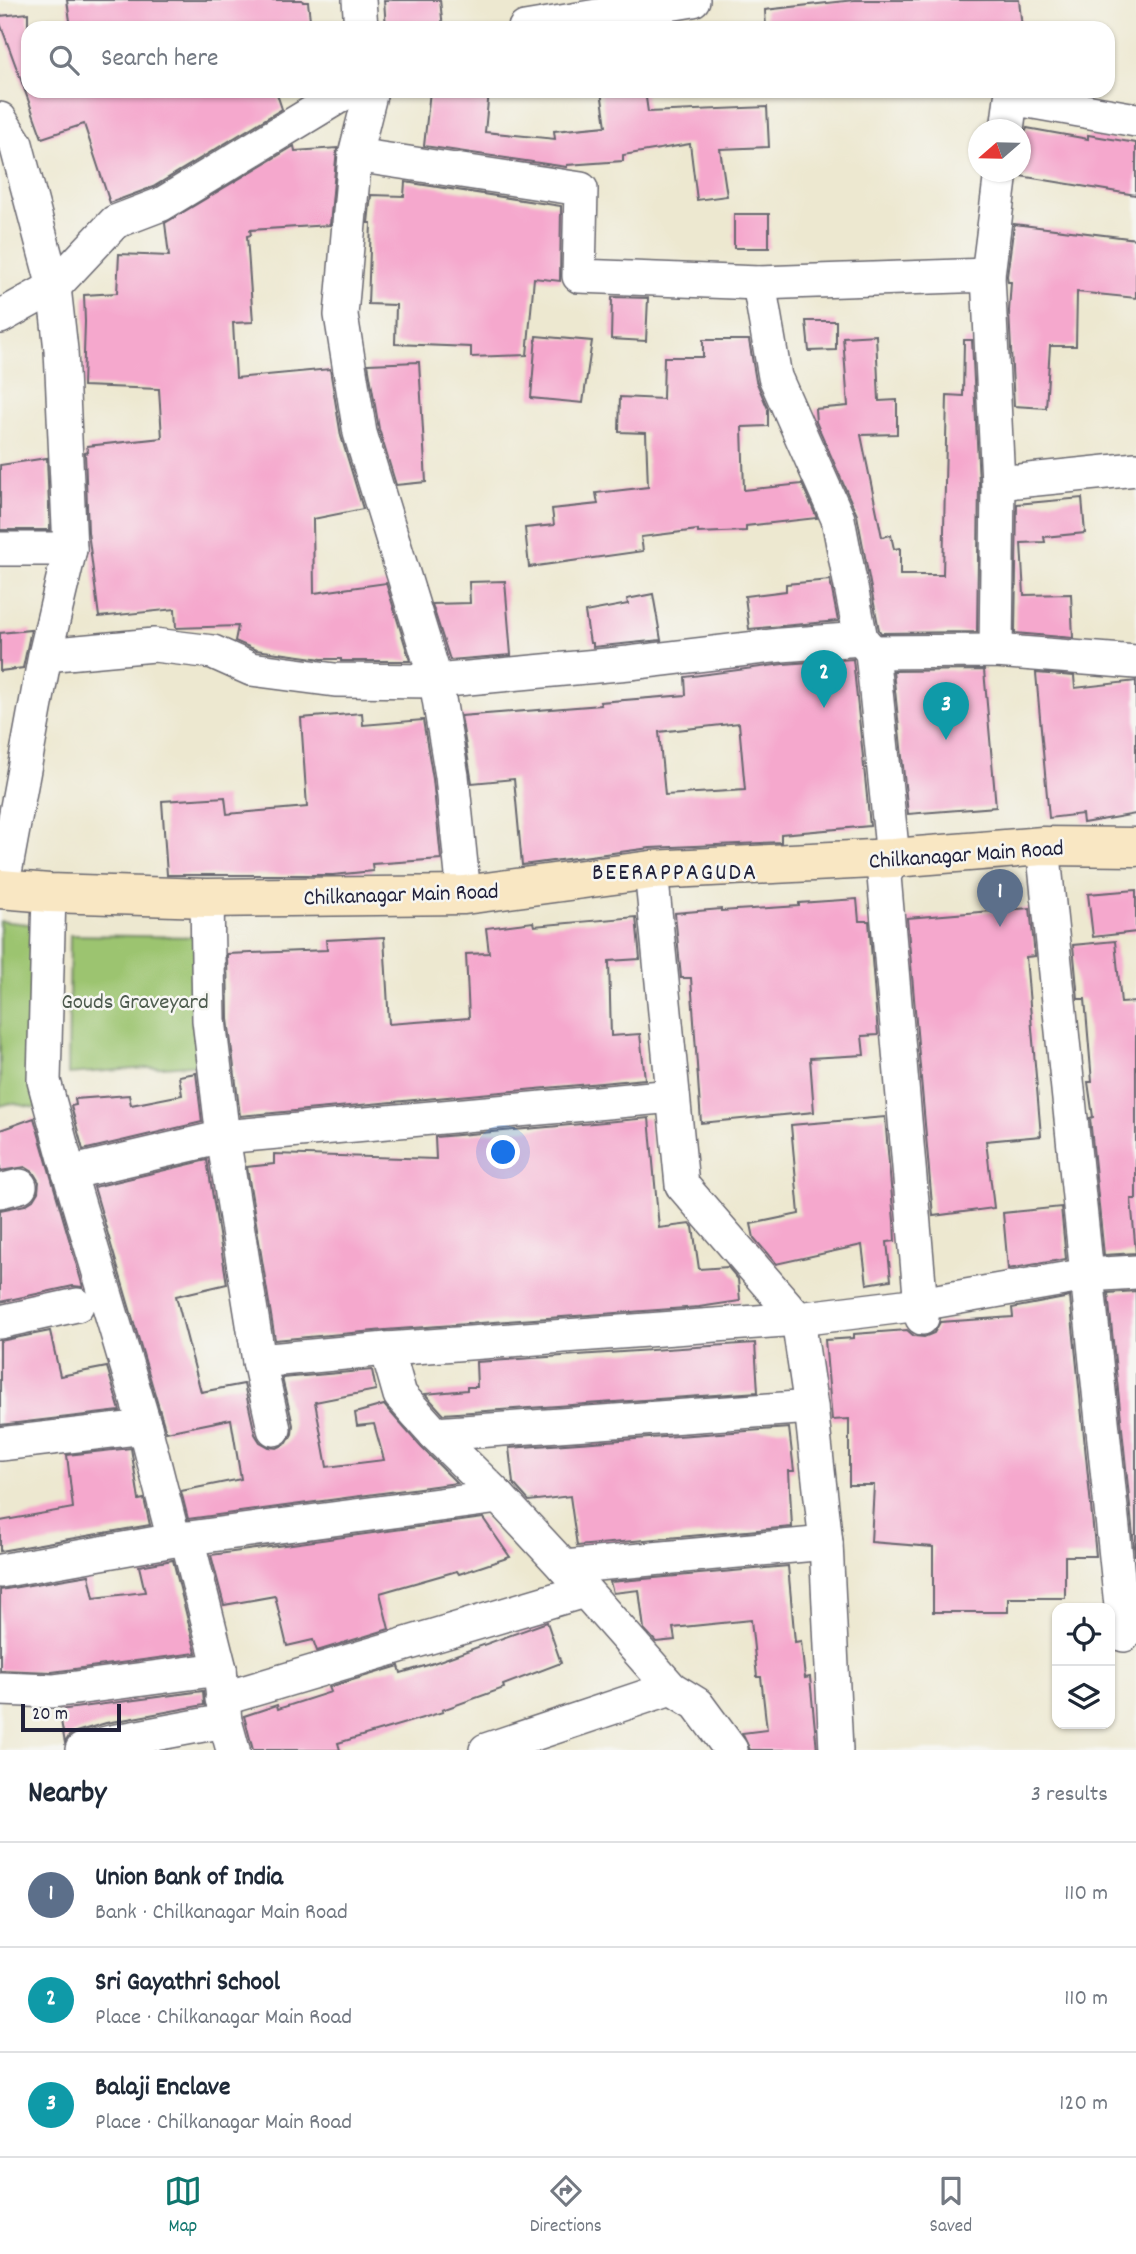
<!DOCTYPE html>
<meta charset="utf-8">
<style>
:root{--surface:#fff;--page:#f6f6f7;--text:#1f2937;--muted:#747a83;--line:#e0e1e3;--accent:#0f766e}
body{margin:0;font-family:Dekko,sans-serif;background:var(--page);color:var(--text)}
.controls{position:absolute;right:21px;bottom:21px;display:grid;overflow:hidden;border-radius:14px;box-shadow:0 2px 5px #0004}
.controls button{width:63px;height:63px;display:grid;place-items:center;padding:0;border:0;border-bottom:2px solid var(--line);background:var(--surface);color:var(--text);font:35px sans-serif}
.compass{position:absolute;left:968px;top:119px;width:63px;height:63px;border-radius:50%;background:var(--surface);box-shadow:0 2px 5px #0004;rotate:250deg}
.scale{position:absolute;left:21px;bottom:18px;width:100px;box-sizing:border-box;padding-left:7px;border:4px solid #22223b;border-top:0;font-size:19px;line-height:24px;white-space:nowrap;color:#22223b;-webkit-text-stroke:5px #f6f6f2;paint-order:stroke}
.you{position:absolute;left:504px;top:1153px;width:24px;height:24px;margin:-18px;border:5px solid #fff;border-radius:50%;background:#1a73e8;box-shadow:0 0 0 10px #1a73e833}
.badge{display:grid;place-items:center;width:46px;height:46px;border-radius:50%;background:var(--accent);color:#fff;font-size:23px;font-weight:700}
.pin{position:absolute;translate:-50% -58px;filter:drop-shadow(0 2px 4px #0008)}
.pin::after{content:'';position:absolute;top:37px;width:24px;height:21px;background:inherit;clip-path:polygon(0 0,100% 0,50% 100%)}
.list{margin:0;padding:0;list-style:none}
h2{display:flex;justify-content:space-between;align-items:center;height:91px;margin:0;padding:0 28px;font-size:30px}
h2 small{font-size:23px;font-weight:400;color:var(--muted)}
.list li{display:grid;grid-template-columns:46px 1fr auto;gap:21px;align-items:center;box-sizing:border-box;height:105px;padding:0 28px;border-top:2px solid var(--line)}
.list b{display:block;font-size:26px;white-space:nowrap}
.list p{margin:0;font-size:23px;white-space:nowrap;color:var(--muted)}
.list em{font-size:23px;font-style:normal;color:var(--muted)}
.icon{flex:none;width:38px;height:38px;fill:none;stroke:currentColor;stroke-width:2;stroke-linecap:round;stroke-linejoin:round}
.map{position:relative;flex:none;width:1136px;height:1750px;overflow:hidden}
.search{position:absolute;background:var(--surface);box-shadow:0 2px 5px #0004;left:21px;right:21px;top:21px;height:77px;display:flex;align-items:center;gap:18px;box-sizing:border-box;padding:0 24px;border-radius:21px;color:var(--muted);font-size:26px}
.sheet{height:406px;background:var(--surface)}
nav{display:flex;justify-content:space-around;align-items:center;box-sizing:border-box;height:98px;border-top:2px solid var(--line);background:var(--surface);font-size:19px;color:var(--muted)}
nav a{display:grid;justify-items:center;gap:4px}
nav .on{color:var(--accent)}
.map>svg:first-child{display:block}
.green{fill:#9cc470;stroke:#5f7356;stroke-width:2}
.building{fill:#f5a8cd;fill-rule:evenodd}
.lines{fill:none;stroke-linecap:round;stroke-linejoin:round}
.street-casing{stroke:#69676f;stroke-width:36}
.secondary-casing{stroke:#69676f;stroke-width:41}
.street{stroke:#fff;stroke-width:33}
.secondary{stroke:#f9e7c3;stroke-width:38}
.labels{text-anchor:middle;stroke-width:5;stroke-linejoin:round;paint-order:stroke}
.street-label{font-size:23px;fill:#22223b;stroke:#f6f6f2}
.park-label{font-size:23px;fill:#4d5b4e;stroke:#f6f6f2}
.neighbourhood-label{font-size:24px;letter-spacing:2px;fill:#22223b;stroke:#f6f6f2}
</style>
<div class="map">
<svg width="1136" height="1750" viewBox="0 0 1136 1750">
<rect width="100%" height="100%" fill="#f6f6f2"/>
<filter id="ink" filterUnits="userSpaceOnUse"><feTurbulence type="fractalNoise" baseFrequency=".0143" numOctaves="2"/><feDisplacementMap in="SourceGraphic" scale="14" xChannelSelector="R" yChannelSelector="G"/><feConvolveMatrix kernelMatrix="1 2 1 2 8 2 1 2 1" color-interpolation-filters="sRGB"/></filter>
<filter id="wash" filterUnits="userSpaceOnUse"><feTurbulence type="fractalNoise" baseFrequency=".00686" numOctaves="4" result="noise"/><feDisplacementMap in="SourceGraphic" scale="28" xChannelSelector="R" yChannelSelector="G"/><feGaussianBlur stdDeviation="1.57" result="paint"/><feColorMatrix in="noise" values="0 0 0 0 0 0 0 0 0 0 0 0 0 0 0 0 0 1.4 0 .05"/><feComposite in="paint" operator="in"/></filter>
<g filter="url(#wash)">
<rect width="100%" height="100%" fill="#ede8d0"/>
<g class="green">
<path d="M0,921l37,4 3,184 -29,-6 -11,3z"/>
<path d="M70,935l130,2 2,127 -134,10z"/>
</g>
<g id="blocks">
<g class="building">
<path d="M67,0h235l1,2h5l3,26h-240z"/>
<path d="M384,0h56l3,28h-57z"/>
<path d="M854,0h165l3,28h-256l-1,-18z"/>
<path d="M28,13v77l-3,1 -25,-68v-7z"/>
<path d="M25,91h251l6,18 -129,78 -43,16 -26,-79 -42,14z"/>
<path d="M430,91h59l-4,41 70,7 -1,-8 52,-5 -5,-35h44l3,21 119,-5 2,40 -49,2 7,47 -30,4 -7,-56 -67,11v6l-56,4v2l-143,-21z"/>
<path d="M1027,128l61,11v-4l48,8v52l-116,-19v-33z"/>
<path d="M294,146l1,5 42,-3 -7,77 -80,5 1,5 -4,1 6,86 -20,1 3,55 94,-9 11,67 22,73 -50,10 1,74 72,-10 24,78h-69v-2h-19l-66,-9 -21,-9 3,-15 -62,2 -1,-19 -76,8 -11,-85 -3,-79 3,-1 -1,-6 75,-8 -3,-49 -76,-3 2,-64 -1,-27 33,-2 2,-39 50,2 -4,-33z"/>
<path d="M405,182l156,24 -1,75 -26,-3 -7,77 -56,2v-10l-76,-3 1,-39 -28,-1 3,-81h-3l3,-28 33,1z"/>
<rect x="734" y="214" width="35" height="34"/>
<path d="M1014,224l122,15v59l-59,-6 -1,54h-26l-4,62 -32,-2 -5,-95 2,-29h-3l-1,-6z"/>
<path d="M612,297l36,1 -2,43 -35,-2z"/>
<path d="M806,321h30v29l-27,1z"/>
<path d="M876,335l3,66 18,-1v34l-36,1 21,102 9,-2 3,14 6,-1v27h43l4,-180 16,1 1,-56h8l7,143 -2,149 -96,1 -2,-3 -22,-115 -41,-93 -1,-13 33,-3 -5,-69z"/>
<path d="M536,336l56,5 -9,62 -52,-5z"/>
<path d="M703,340h46l7,41 12,28v17l-26,1 2,63 58,-6 15,34 -71,8v5l-48,2v-3l-57,7 2,14 -114,16 -4,-39 29,-3 -2,-16 46,-5 -2,-11 52,-6 -2,-54 -27,-1 1,-35 43,2 1,-42h39z"/>
<path d="M419,362l7,120 -30,3 -17,-56 -11,-65z"/>
<path d="M47,458l3,72h-50v-65z"/>
<path d="M1082,498l3,35 -41,4 1,5 -24,1 3,52 47,-1 2,44 -58,-5 2,-129z"/>
<path d="M830,580l8,41 -89,8 -4,-33 41,-5v-7z"/>
<path d="M505,581l6,74 -61,5 -18,-56 38,-1 -1,-21z"/>
<path d="M653,594l8,46 -68,7v-4h-3l-5,-31 43,-8 -1,-5z"/>
<path d="M31,630l-8,38 -23,3v-38z"/>
<path d="M853,659l17,167 -89,8v8l-131,6 -128,17 -8,-86 -42,4 -11,-67 140,-11 -1,-3 86,-7 -1,-18 98,-13zM739,723l6,67 -80,5 -6,-63z"/>
<path d="M984,670l12,137 -88,7 -15,-143z"/>
<path d="M1036,673l38,3 1,12 61,-7v133l-53,9 -1,-9 -33,4z"/>
<path d="M362,713l1,12 60,-5 10,59 8,80 -69,5 1,7 -40,4h-166l-5,-74 63,-4 2,17 80,-7 -6,-89z"/>
<path d="M1136,890v42l-43,5 -5,-43z"/>
<path d="M857,899l2,22h10l9,114 -16,1 2,19 -54,3 4,54 -113,11 -10,-145h-10l-6,-65 46,-4v2l78,-5v-3z"/>
<path d="M1030,908l5,48 -9,1 15,179 -55,5 8,67 -61,8 -26,-298z"/>
<path d="M636,917l4,42 -31,2 2,75 29,-2 5,45 -405,37 -12,-97 -1,-65 100,-4 -1,-10 58,-3 5,87 80,-6 -3,-64 23,-1 -3,-25 47,-6 1,4z"/>
<path d="M1115,941l6,62 15,-1v197h-5l5,54 -32,2 -14,-137 3,-1 -5,-35h4l-7,-83h-7l-5,-54z"/>
<path d="M196,1073l6,49 -119,28 -12,-44 5,-1 -1,-6 54,-4 2,10 51,-10 -3,-19z"/>
<path d="M885,1117l9,104 1,20 -8,1 4,38 -24,4 -5,-39 -86,19 -22,-26 -3,-14 48,-10 -8,-89z"/>
<path d="M34,1118l49,169 -10,-1 -73,16v-92l25,-5 8,-5 5,-8 1,-10 -6,-10 -8,-5 -25,4v-41z"/>
<path d="M649,1118l10,110 31,-4 3,3 6,42 29,-2 10,12 2,22 -41,6 -314,23 -110,10 -28,-173 27,-3v-10l162,5 -1,-22z"/>
<path d="M207,1160l20,124 -51,12 25,96 43,-8 11,50 5,8 9,5 8,1 10,-5 5,-9 1,-9 -11,-47 90,-8 4,20 -61,12 12,65 57,-7 -10,-36 -17,2 -2,-13 29,-8 37,42 36,36 -269,36 -7,-28 60,-12 -10,-60 -65,13 -72,-245z"/>
<path d="M1061,1207l5,52 -58,10 -5,-56z"/>
<path d="M1136,1291v264h-1l-27,-262z"/>
<path d="M1070,1297l26,259h-31v42h-57v14h-75v-65l-62,-5 3,-57h-25v-66l-17,1 -7,-80 29,-2v-4l53,-4 7,6 10,1 10,-4 6,-11 73,-5 -1,-9z"/>
<path d="M50,1331l10,45 47,-9 13,44 -120,14v-84z"/>
<path d="M755,1343l3,49 -315,22 -18,-20 42,-4v-3h10l-1,-25z"/>
<path d="M789,1428l5,43h-5l3,56 -215,19 -7,-50 -41,5 -16,-18 -4,-35z"/>
<path d="M131,1448l8,52 5,-1 6,26 -150,26v-30l73,-13 -6,-53z"/>
<path d="M483,1518l27,39 -51,17 -2,-3 -77,22 9,36 -72,22 -4,-11 -26,6 -12,-50 -51,9 -13,-50z"/>
<path d="M173,1560l23,93 -144,19 -52,-2v-80l89,-15 5,23 51,-6 -6,-26z"/>
<path d="M788,1566l7,76 6,-1 4,37 5,-1 7,73h-67l-8,-17 25,-3 -6,-53h-4l-6,-57 -78,8 2,12 -19,2 -12,-13 -5,-39 -26,3 -3,-11z"/>
<path d="M547,1622l14,41 -58,22 1,3 -62,22 1,2 -105,31 2,7h-87l-9,-34 33,-11 1,4 53,-17 -2,-5 70,-21 2,7 27,-8z"/>
<path d="M203,1691l1,14 -98,18 -30,9 -7,4 -4,7 -6,-33z"/>
</g>
</g>
</g>
<g filter="url(#ink)">
<use href="#blocks" fill-opacity="0" stroke="#69676f" stroke-width="2"/>
<g class="lines">
<defs>
<g id="street">
<path d="M359,0l2,28"/>
<path d="M525,28l168,-28"/>
<path d="M371,91l-16,64 -14,160 19,118 76,248 16,95 12,119"/>
<path d="M0,119l16,25 38,143 7,63 9,199 -25,106 -43,234"/>
<path d="M1007,130l4,-32 125,22"/>
<path d="M355,155l226,34 -2,87 180,7 229,-8 10,208 -2,168"/>
<path d="M988,275l13,-103"/>
<path d="M759,283l16,94 63,142 23,120 11,13 21,206 -9,18 38,442"/>
<path d="M0,317l54,-30 61,-65 47,-18 186,-113"/>
<path d="M998,483l138,-14"/>
<path d="M0,549h70"/>
<path d="M872,652l124,-1 140,11"/>
<path d="M45,655l109,-10 59,7 38,17 84,11 101,1 193,-18 152,-18 80,-6"/>
<path d="M1043,846l81,789"/>
<path d="M651,870l31,315 116,134 13,88 15,136 10,207"/>
<path d="M49,893l-5,188 20,74 81,272 29,113"/>
<path d="M207,898l2,122 14,117 36,224 128,-12 411,-30 122,-15 167,-29 49,-3"/>
<path d="M69,1173l154,-36 450,-41"/>
<path d="M0,1191l20,-5"/>
<path d="M0,1322l77,-17"/>
<path d="M387,1349l13,46 35,39 64,63 65,70 107,121 26,16 34,46"/>
<path d="M259,1361l15,68"/>
<path d="M435,1434l376,-27"/>
<path d="M0,1444l145,-17"/>
<path d="M187,1538l33,131 5,52 8,29"/>
<path d="M564,1567l262,-24"/>
<path d="M0,1571l174,-31 325,-43"/>
<path d="M0,1689l53,2 167,-22"/>
<path d="M222,1699l362,-108"/>
<path d="M82,1750l29,-8 114,-21"/>
<path d="M486,1750l185,-62"/>
</g>
<path id="secondary" d="M0,889l49,4 158,5 257,-3 187,-25 242,-12 150,-12 93,1"/>
</defs>
<use href="#street" class="street-casing"/>
<use href="#secondary" class="secondary-casing"/>
<use href="#street" class="street"/>
<use href="#secondary" class="secondary"/>
</g>
</g>
<g class="labels">
<g class="street-label">
<text transform="translate(966 853) rotate(-4)" y="8">Chilkanagar Main Road</text>
<text transform="translate(401 893) rotate(-2)" y="8">Chilkanagar Main Road</text>
</g>
<g class="park-label">
<text x="135" y="1008">Gouds Graveyard</text>
</g>
<g class="neighbourhood-label">
<text x="675" y="879">BEERAPPAGUDA</text>
</g>
</g>
</svg>
<div class="controls">
<button><svg class="icon" aria-label="locate" viewBox="0 0 24 24"><circle cx="12" cy="12" r="6"/><path d="M12 2v4M12 18v4M2 12h4M18 12h4"/></svg></button>
<button><svg class="icon" aria-label="layers" viewBox="0 0 24 24"><path d="M12 4l9 5-9 5-9-5zM3 14l9 5 9-5"/></svg></button>
</div>
<svg class="compass" viewBox="-18 -18 36 36"><path d="M0-13l5 13h-10z" fill="#e53935"/><path d="M0 13l5-13h-10z" fill="#747a83"/></svg>
<div class="scale">20 m</div>
<div class="you"></div>
<div class="pin badge" style="left:1000px;top:927px;background:#5c6f8a">1</div>
<div class="pin badge" style="left:824px;top:708px;background:#0f9aa8">2</div>
<div class="pin badge" style="left:946px;top:740px;background:#0f9aa8">3</div>
<div class="search"><svg class="icon" aria-label="search" viewBox="0 0 24 24"><circle cx="10" cy="10" r="6"/><path d="M15 15l6 6"/></svg>Search here</div>
</div>
<section class="sheet">
<h2>Nearby<small>3 results</small></h2>
<ul class="list">
<li><span class="badge" style="background:#5c6f8a">1</span><div><b>Union Bank of India</b><p>Bank · Chilkanagar Main Road</p></div><em>110 m</em></li>
<li><span class="badge" style="background:#0f9aa8">2</span><div><b>Sri Gayathri School</b><p>Place · Chilkanagar Main Road</p></div><em>110 m</em></li>
<li><span class="badge" style="background:#0f9aa8">3</span><div><b>Balaji Enclave</b><p>Place · Chilkanagar Main Road</p></div><em>120 m</em></li>
</ul>
</section>
<nav>
<a class="on"><svg class="icon" aria-label="map" viewBox="0 0 24 24"><path d="M3 6l6-2 6 2 6-2v14l-6 2-6-2-6 2zM9 4v14M15 6v14"/></svg>Map</a>
<a><svg class="icon" aria-label="directions" viewBox="0 0 24 24"><path d="M12 3l9 9-9 9-9-9zM9 14v-3h6M13 9l2 2-2 2"/></svg>Directions</a>
<a><svg class="icon" aria-label="saved" viewBox="0 0 24 24"><path d="M7 4h10v16l-5-4-5 4z"/></svg>Saved</a>
</nav>
